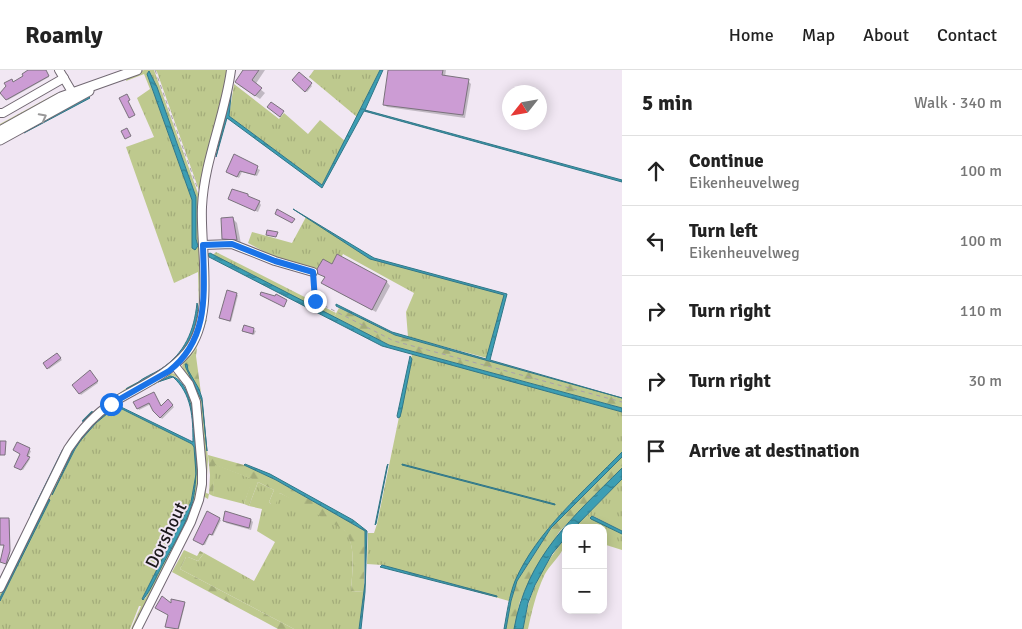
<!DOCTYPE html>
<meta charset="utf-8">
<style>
:root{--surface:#fff;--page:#f6f6f6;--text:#222;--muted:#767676;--line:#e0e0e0}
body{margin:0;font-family:Signika,sans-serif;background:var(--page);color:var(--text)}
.controls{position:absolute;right:15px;bottom:15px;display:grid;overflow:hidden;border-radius:10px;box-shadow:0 2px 12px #0003}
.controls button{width:45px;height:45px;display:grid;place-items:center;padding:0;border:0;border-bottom:1px solid var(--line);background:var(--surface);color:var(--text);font:25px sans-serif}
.compass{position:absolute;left:502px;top:15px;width:45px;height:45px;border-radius:50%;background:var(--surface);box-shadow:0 2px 12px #0003;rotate:239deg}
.stop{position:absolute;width:15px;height:15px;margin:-11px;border:4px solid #1a73e8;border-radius:50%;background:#fff}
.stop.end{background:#1a73e8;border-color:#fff;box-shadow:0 1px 5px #0008}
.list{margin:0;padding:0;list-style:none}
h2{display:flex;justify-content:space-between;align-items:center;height:65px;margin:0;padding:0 20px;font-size:21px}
h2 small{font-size:16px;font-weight:400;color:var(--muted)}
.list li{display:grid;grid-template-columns:32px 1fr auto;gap:15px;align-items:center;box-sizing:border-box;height:70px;padding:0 20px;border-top:1px solid var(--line)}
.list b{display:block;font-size:19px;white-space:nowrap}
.list p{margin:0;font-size:16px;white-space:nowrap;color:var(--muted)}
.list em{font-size:16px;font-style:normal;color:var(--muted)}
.icon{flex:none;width:28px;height:28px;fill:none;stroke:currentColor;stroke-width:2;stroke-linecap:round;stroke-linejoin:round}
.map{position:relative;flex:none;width:622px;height:559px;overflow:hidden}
header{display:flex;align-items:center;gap:30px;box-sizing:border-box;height:70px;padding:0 25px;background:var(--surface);border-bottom:1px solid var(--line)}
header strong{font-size:24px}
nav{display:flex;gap:28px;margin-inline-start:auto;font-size:18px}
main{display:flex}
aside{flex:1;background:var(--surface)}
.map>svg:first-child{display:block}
.grass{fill:url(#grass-tufts);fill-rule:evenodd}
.forest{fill:url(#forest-firs)}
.water{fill:url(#water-ripples);stroke:#327686}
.shadow{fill:#0003}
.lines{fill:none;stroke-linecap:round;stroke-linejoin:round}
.stream{stroke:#327686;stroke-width:2}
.building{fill:#cc9cd4;stroke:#7a727c}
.minor-casing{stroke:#716872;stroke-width:10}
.tertiary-casing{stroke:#716872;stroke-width:11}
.path{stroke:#a9a1aa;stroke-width:1;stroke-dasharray:4 4;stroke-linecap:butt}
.minor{stroke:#fff;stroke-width:8}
.tertiary{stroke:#fff;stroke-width:9}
.oneway{stroke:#999899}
.route{stroke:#1a73e8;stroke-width:6}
.labels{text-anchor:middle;stroke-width:4;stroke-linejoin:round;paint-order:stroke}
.street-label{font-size:18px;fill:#1c191c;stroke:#f1e7f3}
</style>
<header>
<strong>Roamly</strong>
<nav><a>Home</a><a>Map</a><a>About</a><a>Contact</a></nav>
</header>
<main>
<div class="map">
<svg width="622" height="559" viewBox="0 0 622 559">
<defs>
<pattern id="grass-tufts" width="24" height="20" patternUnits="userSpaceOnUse" patternTransform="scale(1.25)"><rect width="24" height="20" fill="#bec98e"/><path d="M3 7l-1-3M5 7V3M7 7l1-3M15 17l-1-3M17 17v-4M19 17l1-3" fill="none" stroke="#a3ac7a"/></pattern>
<pattern id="forest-firs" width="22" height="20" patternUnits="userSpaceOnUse" patternTransform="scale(1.25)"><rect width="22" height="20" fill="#bec98e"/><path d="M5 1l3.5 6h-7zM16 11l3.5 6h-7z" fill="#a3ac7a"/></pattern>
<pattern id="water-ripples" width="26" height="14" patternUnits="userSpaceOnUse" patternTransform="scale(1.25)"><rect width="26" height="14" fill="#3c9eb4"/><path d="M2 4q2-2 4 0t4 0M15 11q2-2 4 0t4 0" fill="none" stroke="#328092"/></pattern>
</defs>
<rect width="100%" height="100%" fill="#f1e7f3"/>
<g class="grass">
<path d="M144,0h10l46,129v112l-2,15 -12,23 -14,16 -81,51 -3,-1 40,-28 32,-16 16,-12 16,-24 3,-10 4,-15 -1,-38 -24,11 -48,-136 28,-10 -17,-39 13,-9 -6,-15 -18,7 1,-3zM147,4l29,66 20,57v42l2,7 -6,2v-48z"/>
<path d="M155,0h73l-28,123 -43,-121z"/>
<path d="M314,0h66l-23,47 -48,-40z"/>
<path d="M234,14l45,35 5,-6 24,21 12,-14 25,21 -23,44 -93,-69z"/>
<path d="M57,23l2,4 -59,31v-4z"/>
<path d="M306,147l64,42 134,35v3l-17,61 -79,-21 -2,-25 8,-19 -71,-39 -11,20 -56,-16 -28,-15 4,-11 40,11z"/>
<path d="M216,182l120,61 -2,4 -121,-62z"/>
<path d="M204,250h3l-11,29 -11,16 17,36 6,58 -2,34 3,1 -1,5 -5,-3 -4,-91 -17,-39z"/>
<path d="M412,284l210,58v40c-45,45 -93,86 -113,149l-127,-36 -15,-1 1,-31h6l3,-9z"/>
<path d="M169,303l9,1 9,11 6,15 7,84 -6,26 -59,119h-4l10,-23h-2l-9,23h-130v-28l49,-102 -49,99v-4l68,-138 14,-23 27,-24 36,-22 -26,17 -1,3 74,37 2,3 2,27 -5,28 -49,97h3c11,-21 22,-43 33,-65 5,-10 11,-20 14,-31 6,-22 8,-118 -18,-127 -7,-2 -15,6 -20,9v-3zM113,339l-17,14 -15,17 -6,9 -23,46 22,-47 21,-26z"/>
<path d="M214,394l39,15 -9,25 -31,-8z"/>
<path d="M622,409v52l-29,-15 -2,2 31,16v16l-19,-6v-16h-29z"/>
<path d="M258,412l16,8 -5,12 2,2 9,-11c12,6 62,30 67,40 9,17 5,39 4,58l13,1 -5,37h-65l-114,-60 6,-12h2l10,4 6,-8 50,28 21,-39 -18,-11 5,-22 -13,-3z"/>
<path d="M566,467c0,16 -15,25 -22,39 -8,17 -12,35 -16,53h-5c7,-39 18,-61 43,-92z"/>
</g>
<g class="forest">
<path d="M339,238l56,27 227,63v10l-233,-63 -55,-28z"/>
<path d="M197,278l-1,8 5,37 -13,-22 -1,-7h-2z"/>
<path d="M208,385l36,10 32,15 89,51 -1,61 -13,-1c1,-19 6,-46 -7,-61l-64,-37 -5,13 -4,-2 -2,-2 5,-12 -16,-8 -9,24 -5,-2 8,-25 -37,-14 -2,31 -4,-2 1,-19z"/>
<path d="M622,387v11l-63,64 -39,69 -6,28h-8l5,-28 6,-20 34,-53z"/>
<path d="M184,480l13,6 3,-5 4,2 -6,8 -10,-4h-2l-6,12 114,60h-16l-106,-57z"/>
</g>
<g class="water">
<path d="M380,0h3l-18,40 257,70v2l-258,-71 -42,77 -95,-70 -11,39 16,-71 -3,30 93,69z"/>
<path d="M149,1l8,16 39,110v42l2,7 -3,4 -3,-2v-48l-45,-126z"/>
<path d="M88,26l2,2 -66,35v-2z"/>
<path d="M293,139l81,49 133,36 -17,66 132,38 -227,-63 -59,-29v-2l56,28 94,27 18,-64 -134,-36z"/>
<path d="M210,183l179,92 233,63v4l-240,-66 -173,-89 -1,-3z"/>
<path d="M197,233c2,5 0,12 -1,18 -6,29 -31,54 -59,62 7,-6 16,-9 24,-14 24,-16 33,-38 36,-66z"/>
<path d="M410,286l2,3 -10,50 -2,8 -2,1 -1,-2z"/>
<path d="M185,294h2l1,6 11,19 3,9 5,53 -5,-50 -16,-33z"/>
<path d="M170,306c31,3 29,106 22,128 -6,21 -20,43 -30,62 -6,11 -11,24 -19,34l-1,-1 49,-97 5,-28 -2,-27 -2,-3 -74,-37 1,-1 74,36c0,-24 -1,-48 -20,-65l-15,5z"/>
<path d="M113,339l-17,14 -15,17 -6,9 -23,46 22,-47 21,-26z"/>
<path d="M622,382v5l-71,71 -34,53 -6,20 -5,28h-2c3,-16 5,-33 11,-48 21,-49 70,-91 107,-129z"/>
<path d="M245,394l25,10 83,46 14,11 -2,61 -4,37h-2l6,-46v-52l-89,-51 -32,-15z"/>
<path d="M388,394l-12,60 -1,1 12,-59z"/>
<path d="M402,394l153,40v1l-153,-40z"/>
<path d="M622,398v11l-48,49h-8v9l-14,17 -17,31 -7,18 -5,26h-9c13,-73 58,-111 108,-161z"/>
<path d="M49,429l1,1 -50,101v-3z"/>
<path d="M592,446l30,15v3l-31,-15 -1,-1z"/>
<path d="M382,495l115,31v1l-117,-30z"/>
</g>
<g class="shadow">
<path d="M31,0h13l5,7 -41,23 -7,-8 24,-15z"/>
<path d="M250,0h15l-10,15 10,8 -5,6 -20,-13z"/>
<path d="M389,0h57l-1,7 23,4 3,3 -6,34 -78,-11 -3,-3z"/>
<path d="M299,4l13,12 -5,6 -14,-12z"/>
<path d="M244,91l16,9 -3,6 -15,-4 -3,6 -11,-6z"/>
<path d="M230,129l29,3 2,3 -3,7z"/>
<path d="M232,148l5,5 4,21 -13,-1 -5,-5z"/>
<path d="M337,186l50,26 3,4 -14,26 -50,-26 -3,-3 2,-5 -5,-5 12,-8z"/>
<path d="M228,222l10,3 -7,27 -11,-4z"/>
<path d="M245,256l9,4 2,1 -2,4 -9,-3 -2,-1z"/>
<path d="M57,284l5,6 -13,9 -4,-5z"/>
<path d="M90,302l8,11 -17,12 -8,-10z"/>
<path d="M154,324l7,14 7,-7 6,6 -12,12 -8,-9 -3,-6 -12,6 -1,-2z"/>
<path d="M17,374l14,7 -3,7 2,1 -7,11 -6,-2 5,-14z"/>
<path d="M0,449l10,1v33l-3,11 -6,-2 4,-16 -5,-1z"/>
<path d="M219,449l2,1 -8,16 -3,-2 -5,11 -9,-4z"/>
<path d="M224,450h27l2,2 -2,8 -25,-7z"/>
<path d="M184,533l1,2 -6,24 -11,-1 -1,-1 5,-22z"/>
</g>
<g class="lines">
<g class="stream">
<path d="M127,319l11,-6"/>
<path d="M83,351l9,-9"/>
<path d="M31,445l32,-65"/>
</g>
</g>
<g class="building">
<path d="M28,0h18l3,6 -43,24 -6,-7 6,-7 -2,-3 8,-4 1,3 10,-6 -1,-2z"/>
<path d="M243,0h16l-7,10 10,8 -7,8 -20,-14z"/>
<path d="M388,0h55l-1,5 27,4 -6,36 -80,-10z"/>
<path d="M299,2l13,11 -7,9 -13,-12z"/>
<path d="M127,24l3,6 -2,1 7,14 -6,3 -10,-20z"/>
<path d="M271,32l13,9 -4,6 -13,-10z"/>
<path d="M127,58l4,8 -6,3 -4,-8z"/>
<path d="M234,84l24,12 -3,9 -15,-4 -3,6 -11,-5z"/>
<path d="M232,119l16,5v2l12,5 -5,10 -27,-12z"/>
<path d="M277,139l18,10 -3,4 -17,-9z"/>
<path d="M233,147l4,23 -15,-1 -1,-21z"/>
<path d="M267,160l11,2 -2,5 -10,-2z"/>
<path d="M337,184l50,27 -15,29 -51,-27 4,-6 -7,-3 -1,-5 6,-10 9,5z"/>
<path d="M227,220l10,3 -7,28 -11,-3z"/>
<path d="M261,222l14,4 1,-2 11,6 -3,7 -24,-12z"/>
<path d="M244,255l10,3 -1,6 -11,-3z"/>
<path d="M57,283l4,5 -14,11 -4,-6z"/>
<path d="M90,300l8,11 -19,13 -7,-9z"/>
<path d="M154,322l7,14 7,-7 5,6 -13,13 -7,-7 -4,-8 -12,6 -4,-7z"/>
<path d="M0,371h6l-1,14h-5z"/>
<path d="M17,372l13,6 -3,8 3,1 -9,13 -7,-3 6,-13 -7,-4z"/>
<path d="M207,441l13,7 -8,17 -3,-1 -6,11 -10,-5z"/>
<path d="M225,441l26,8 -2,9 -26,-7z"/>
<path d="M0,448h9l1,33 -4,13 -6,-2 4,-17h-4z"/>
<path d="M162,526l9,7v-4l14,3 -7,27 -13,-2 3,-12 -13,-7z"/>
</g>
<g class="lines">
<defs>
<g id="minor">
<path d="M59,0l16,27"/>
<path d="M0,43h3l61,-35"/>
<path d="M203,175l29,-1 43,17 38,11"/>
<path d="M0,518l68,-139c12,-18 26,-34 44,-46 26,-16 55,-27 75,-51 29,-36 13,-101 15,-145 2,-46 23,-91 29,-137"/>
<path d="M137,559l54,-107 8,-22 3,-16v-14l-6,-68 -7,-18 -14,-18"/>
</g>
<g id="tertiary">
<path d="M0,61l61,-34 76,-27"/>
<path d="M0,70l89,-49"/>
</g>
</defs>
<use href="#minor" class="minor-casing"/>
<use href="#tertiary" class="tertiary-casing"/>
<g class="path">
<path d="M155,0l42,117"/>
<path d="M314,209l1,22 79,40 228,61"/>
</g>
<use href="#minor" class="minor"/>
<use href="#tertiary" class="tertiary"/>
</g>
<defs><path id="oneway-chevron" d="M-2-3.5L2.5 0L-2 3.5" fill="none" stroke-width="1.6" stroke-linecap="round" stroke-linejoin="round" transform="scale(1.25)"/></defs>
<use class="oneway" href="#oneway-chevron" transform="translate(43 47) rotate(-28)"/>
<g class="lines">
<path class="route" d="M111,334l58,-33c41,-32 35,-79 34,-126l29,-1 43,17 38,11 2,29"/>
</g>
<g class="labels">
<g class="street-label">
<text transform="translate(166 465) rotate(-64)" y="6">Dorshout</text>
</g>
</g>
</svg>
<div class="controls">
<button>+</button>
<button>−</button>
</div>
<svg class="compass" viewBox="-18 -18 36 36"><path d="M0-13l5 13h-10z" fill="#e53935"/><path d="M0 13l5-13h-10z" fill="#767676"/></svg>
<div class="stop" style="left:111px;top:334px"></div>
<div class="stop end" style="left:315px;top:231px"></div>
</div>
<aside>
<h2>5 min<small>Walk · 340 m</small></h2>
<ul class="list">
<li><svg class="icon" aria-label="ahead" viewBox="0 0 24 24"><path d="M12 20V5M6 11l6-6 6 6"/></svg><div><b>Continue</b><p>Eikenheuvelweg</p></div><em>100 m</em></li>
<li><svg class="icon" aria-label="left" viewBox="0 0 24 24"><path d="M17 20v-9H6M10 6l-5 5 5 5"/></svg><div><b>Turn left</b><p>Eikenheuvelweg</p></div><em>100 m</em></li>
<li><svg class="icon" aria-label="right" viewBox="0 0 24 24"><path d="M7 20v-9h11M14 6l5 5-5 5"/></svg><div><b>Turn right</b></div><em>110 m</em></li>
<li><svg class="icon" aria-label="right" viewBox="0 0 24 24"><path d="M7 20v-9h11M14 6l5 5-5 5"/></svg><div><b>Turn right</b></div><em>30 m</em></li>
<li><svg class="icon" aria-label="arrive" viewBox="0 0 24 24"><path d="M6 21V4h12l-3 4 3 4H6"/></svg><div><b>Arrive at destination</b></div></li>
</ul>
</aside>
</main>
